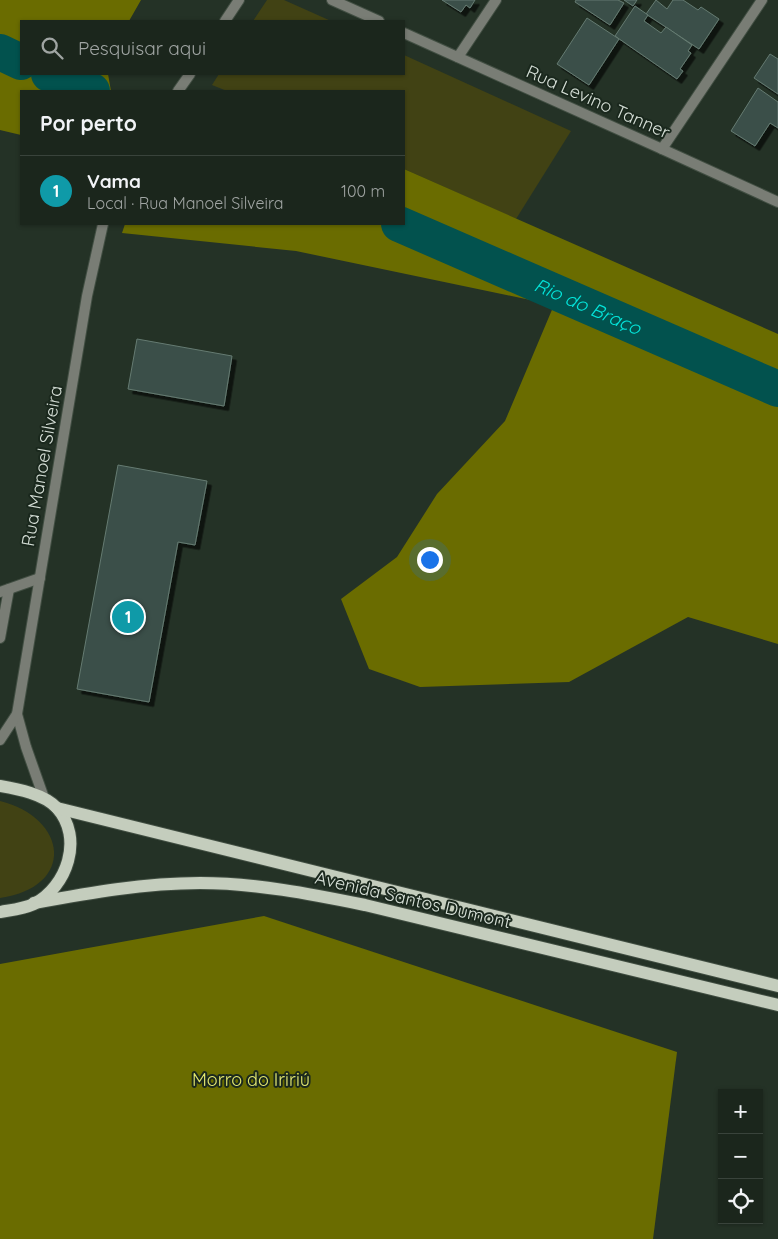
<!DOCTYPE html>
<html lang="pt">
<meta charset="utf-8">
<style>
:root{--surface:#1b261c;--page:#283229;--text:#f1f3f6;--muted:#a0a5a3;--line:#39433b;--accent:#ea580c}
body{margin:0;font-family:Quicksand,sans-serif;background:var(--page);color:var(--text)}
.controls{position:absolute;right:15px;bottom:15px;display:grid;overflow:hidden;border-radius:0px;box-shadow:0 1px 4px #0004}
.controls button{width:45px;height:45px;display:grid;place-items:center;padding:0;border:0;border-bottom:1px solid var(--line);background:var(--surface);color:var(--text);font:25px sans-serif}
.you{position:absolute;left:429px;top:559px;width:18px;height:18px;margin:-12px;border:4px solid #fff;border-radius:50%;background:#1a73e8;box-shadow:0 0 0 8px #1a73e833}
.badge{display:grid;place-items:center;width:32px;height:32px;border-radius:50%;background:var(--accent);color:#fff;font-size:16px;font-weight:700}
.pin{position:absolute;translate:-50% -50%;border:2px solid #fff;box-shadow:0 1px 5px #0006}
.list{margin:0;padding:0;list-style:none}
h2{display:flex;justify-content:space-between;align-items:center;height:65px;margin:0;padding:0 20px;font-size:21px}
h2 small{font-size:16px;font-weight:400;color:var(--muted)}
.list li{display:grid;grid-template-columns:32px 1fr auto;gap:15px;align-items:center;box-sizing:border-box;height:70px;padding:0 20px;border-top:1px solid var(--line)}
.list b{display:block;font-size:19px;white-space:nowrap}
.list p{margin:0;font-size:16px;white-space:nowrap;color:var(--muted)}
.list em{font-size:16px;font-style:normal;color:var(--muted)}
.icon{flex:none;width:28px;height:28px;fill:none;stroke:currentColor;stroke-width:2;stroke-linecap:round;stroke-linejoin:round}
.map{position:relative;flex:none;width:778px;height:1239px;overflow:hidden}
.search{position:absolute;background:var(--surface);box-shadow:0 1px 4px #0004;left:20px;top:20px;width:385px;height:55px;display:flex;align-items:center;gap:12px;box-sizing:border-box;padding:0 18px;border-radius:0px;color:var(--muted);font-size:19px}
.panel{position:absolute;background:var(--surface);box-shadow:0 1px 4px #0004;left:20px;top:90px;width:385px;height:135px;border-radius:0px}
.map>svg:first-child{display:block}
.green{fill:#414214}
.forest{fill:#6a6c00}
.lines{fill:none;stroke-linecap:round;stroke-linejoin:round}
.river{stroke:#02524e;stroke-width:36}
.building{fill:#3b4f48;stroke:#657b72;filter:url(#shadow)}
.service-casing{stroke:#414e42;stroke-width:12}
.minor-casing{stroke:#414e42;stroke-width:12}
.tertiary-casing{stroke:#414e42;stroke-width:12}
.primary-casing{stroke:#414e42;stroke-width:14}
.service{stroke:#797d75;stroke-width:10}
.minor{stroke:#797d75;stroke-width:10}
.tertiary{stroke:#797d75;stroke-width:10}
.primary{stroke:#c4cdbd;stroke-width:12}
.labels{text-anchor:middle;stroke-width:4;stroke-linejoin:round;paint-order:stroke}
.street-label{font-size:18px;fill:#d7e0d8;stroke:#1a281d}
.park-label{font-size:18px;fill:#e5e971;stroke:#1a281d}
.water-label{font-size:19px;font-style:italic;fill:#04e4da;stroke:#1a281d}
</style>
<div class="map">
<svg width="778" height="1239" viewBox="0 0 778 1239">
<defs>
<filter id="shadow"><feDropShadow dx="4.5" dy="4.5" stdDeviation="0" flood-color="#0009"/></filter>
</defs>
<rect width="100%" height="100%" fill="#243226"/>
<g class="green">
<path d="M267,0h17l47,21h-78z"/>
<path d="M404,55l167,76 -55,88 -112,-50v-78h-177l-15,-6 7,-11h185z"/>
<path d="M0,801c68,17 76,86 0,97z"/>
</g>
<g class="forest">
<path d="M0,0h141l-12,21h-108v53h87l3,17h-90v44l-21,-5z"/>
<path d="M404,169l374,165v310l-90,-27 -119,65 -149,5 -51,-18 -28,-70 56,-42 40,-63 68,-73 49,-116 -258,-54 -174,-18 3,-9h279z"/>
<path d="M264,916l413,136 -24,187h-653v-275z"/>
</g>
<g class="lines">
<g class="river">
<path d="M0,52l21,10"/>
<path d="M49,74l43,17"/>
<path id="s1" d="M399,224l379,165"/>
</g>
</g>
<g class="building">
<path d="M442,0h33l-5,8 -4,-3 -5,7z"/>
<path d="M576,0h42l6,3 -14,22 -35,-23z"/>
<path d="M624,0h13l-4,6z"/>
<path d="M656,0l11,9 6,-9h10l15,10 3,-3 18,12 -20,30 -53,-35z"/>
<path d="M635,6l13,9 -4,6 17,12 5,-6 26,18 -4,6 3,2 -11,16 3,2 -6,8 -62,-43z"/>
<path d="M587,18l32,21 -30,46 -32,-21z"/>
<path d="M770,54l8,5v35l-24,-16z"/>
<path d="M758,88l20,14v26l-8,-5 -15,23 -24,-15z"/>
<path d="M137,339l95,17 -8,50 -96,-17z"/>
<path d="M118,465l89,16 -12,64 -17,-3 -29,160 -72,-13z"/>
</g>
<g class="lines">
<defs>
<g id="service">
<path d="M0,592l40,-14"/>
<path d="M0,638l9,-49"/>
</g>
<g id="minor">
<path d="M458,57l38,-57"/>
<path d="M662,149l116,53"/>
</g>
<g id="tertiary">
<path d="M332,0l47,21"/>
<path d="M225,21l14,-21"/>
<path d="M404,33l258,116 100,-149"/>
<path d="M178,91l12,-17"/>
<path d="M17,714l9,33 18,51"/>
<path d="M0,740l17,-26 70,-418 16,-72"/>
</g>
<g id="primary">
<path d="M0,786c18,3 44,8 57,22 27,30 10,79 -23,96 -11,5 -23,6 -34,8"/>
<path d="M57,808l721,178"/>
<path d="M34,903c55,-10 110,-20 166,-20 55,0 111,11 165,22l413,100"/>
</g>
</defs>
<use href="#service" class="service-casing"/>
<use href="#minor" class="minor-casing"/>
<use href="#tertiary" class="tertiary-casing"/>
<use href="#primary" class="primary-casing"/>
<use href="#service" class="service"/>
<use href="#minor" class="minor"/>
<use href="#tertiary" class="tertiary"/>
<use href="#primary" class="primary"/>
</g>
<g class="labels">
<g class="street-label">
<text transform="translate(598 102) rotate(24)" y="6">Rua Levino Tanner</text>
<text transform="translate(42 466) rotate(-80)" y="6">Rua Manoel Silveira</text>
<text transform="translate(413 900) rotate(13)" y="6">Avenida Santos Dumont</text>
</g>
<g class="park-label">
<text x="251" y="1086">Morro do Iririú</text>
</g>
<g class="water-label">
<text dy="7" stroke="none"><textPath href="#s1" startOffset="206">Rio do Braço</textPath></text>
</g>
</g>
</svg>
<div class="controls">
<button>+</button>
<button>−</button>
<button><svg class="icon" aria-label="locate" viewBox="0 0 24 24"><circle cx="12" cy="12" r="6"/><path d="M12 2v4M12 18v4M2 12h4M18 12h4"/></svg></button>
</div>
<div class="you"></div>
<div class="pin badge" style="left:128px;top:617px;background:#0f9aa8">1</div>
<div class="search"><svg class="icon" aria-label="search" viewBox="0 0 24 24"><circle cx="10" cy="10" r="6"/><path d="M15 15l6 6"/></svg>Pesquisar aqui</div>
<section class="panel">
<h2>Por perto<small></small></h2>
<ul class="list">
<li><span class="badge" style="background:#0f9aa8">1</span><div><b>Vama</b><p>Local · Rua Manoel Silveira</p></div><em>100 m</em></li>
</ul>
</section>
</div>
